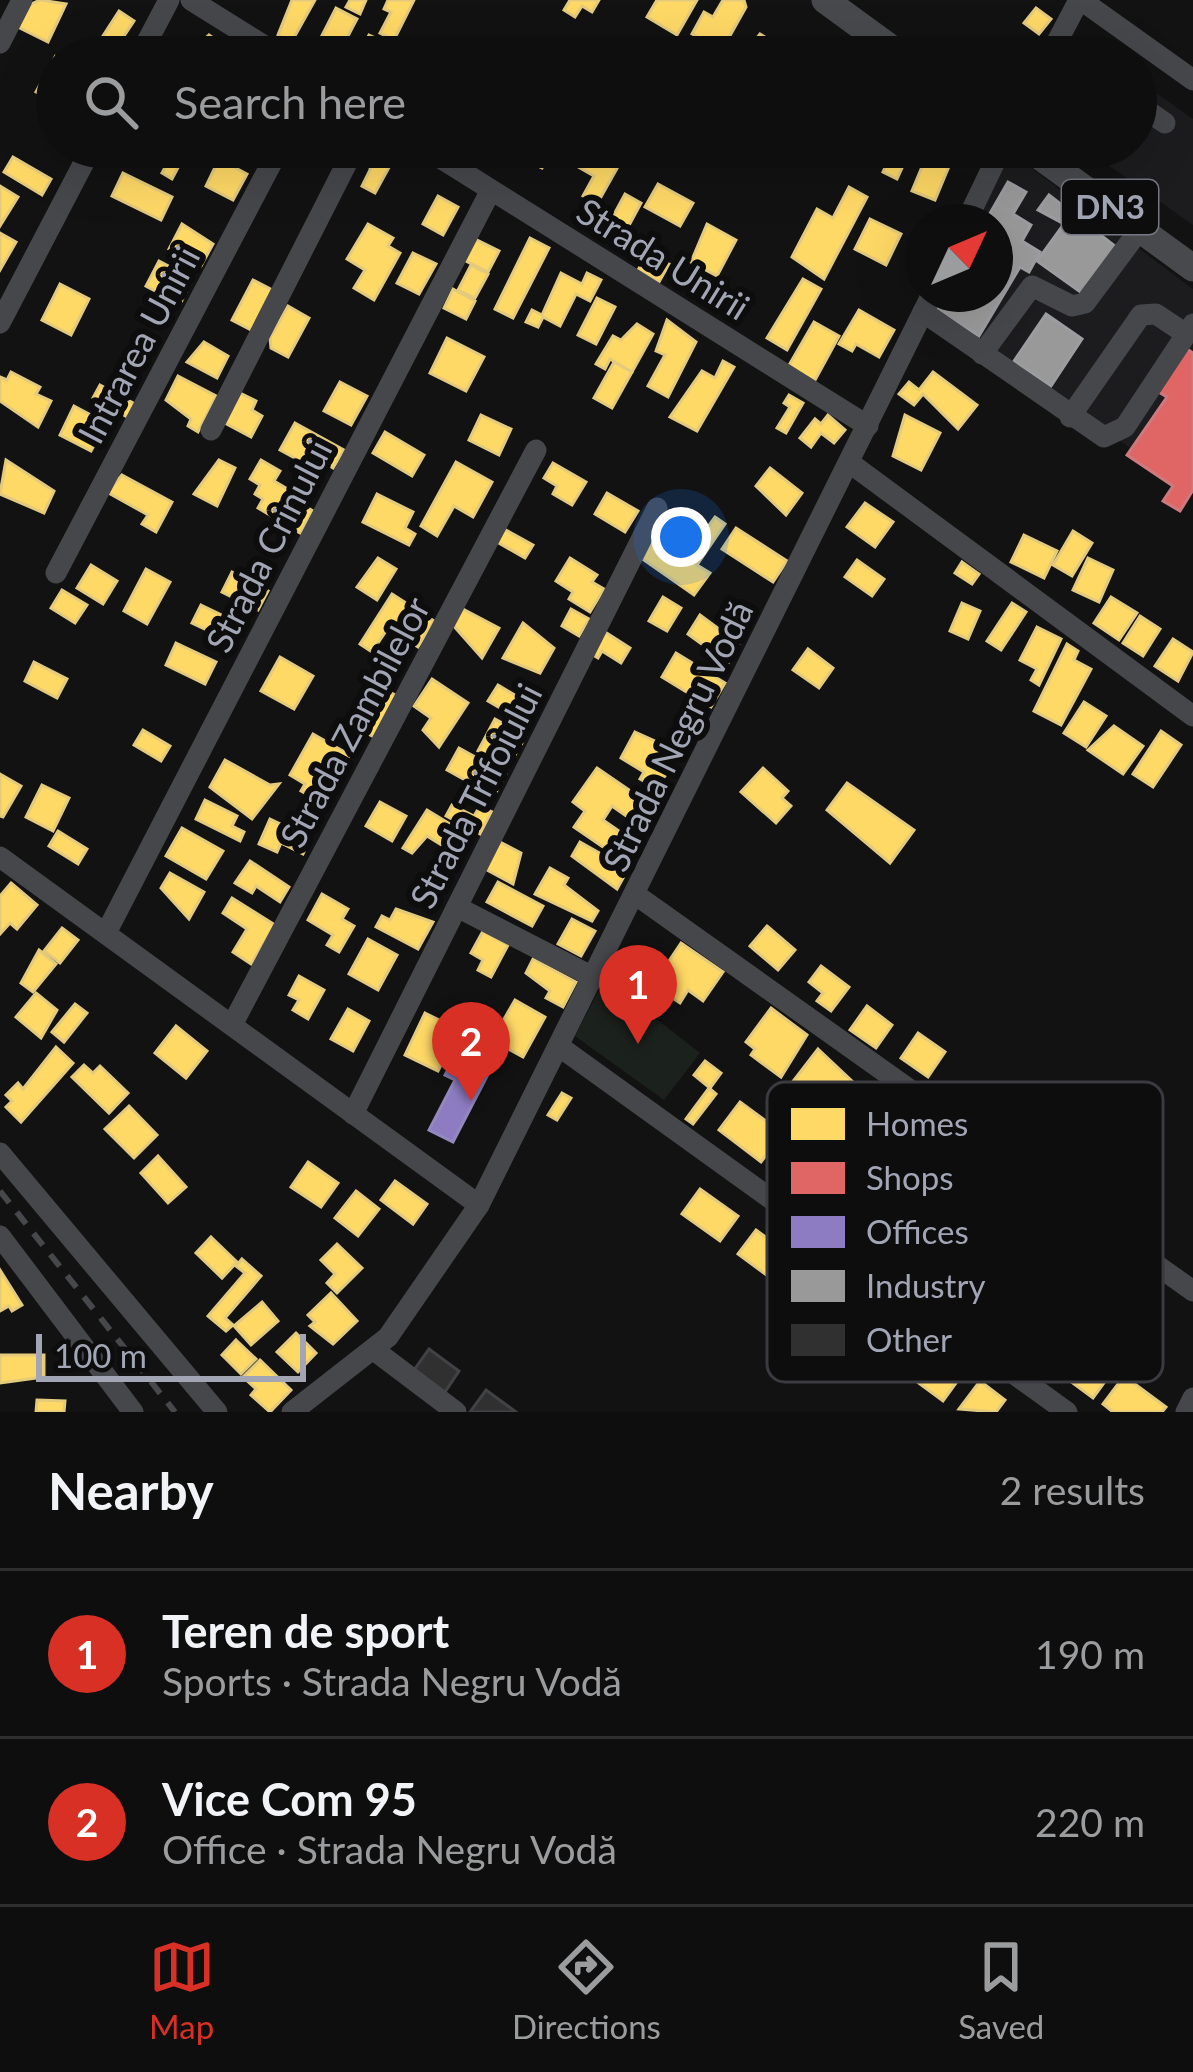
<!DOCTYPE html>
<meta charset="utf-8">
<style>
:root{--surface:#0e0e0e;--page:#171717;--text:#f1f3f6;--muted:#9b9c9e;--line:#2e2e2e;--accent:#d93025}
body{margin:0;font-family:Lato,sans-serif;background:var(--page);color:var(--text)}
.compass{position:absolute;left:905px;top:204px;width:108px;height:108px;border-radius:50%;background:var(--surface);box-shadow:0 12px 48px #0002;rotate:46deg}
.scale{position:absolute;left:36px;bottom:30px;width:270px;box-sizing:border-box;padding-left:12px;border:6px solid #a2a6b4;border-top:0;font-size:33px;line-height:42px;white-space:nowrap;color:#a2a6b4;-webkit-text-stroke:9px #0d0d0e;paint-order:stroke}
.you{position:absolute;left:681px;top:537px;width:42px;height:42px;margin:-30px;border:9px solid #fff;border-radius:50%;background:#1a73e8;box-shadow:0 0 0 18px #1a73e833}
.badge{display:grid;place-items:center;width:78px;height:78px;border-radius:50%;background:var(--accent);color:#fff;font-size:39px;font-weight:700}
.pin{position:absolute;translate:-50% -99px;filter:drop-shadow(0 3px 6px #0008)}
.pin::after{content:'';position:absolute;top:63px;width:42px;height:36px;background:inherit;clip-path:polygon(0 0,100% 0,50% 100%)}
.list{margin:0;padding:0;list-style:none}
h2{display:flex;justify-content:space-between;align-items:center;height:156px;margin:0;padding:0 48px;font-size:51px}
h2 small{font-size:39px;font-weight:400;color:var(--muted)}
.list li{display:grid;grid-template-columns:78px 1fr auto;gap:36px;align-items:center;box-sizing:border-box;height:168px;padding:0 48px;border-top:3px solid var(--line)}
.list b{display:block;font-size:45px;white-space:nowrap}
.list p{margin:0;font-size:39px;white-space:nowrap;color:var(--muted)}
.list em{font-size:39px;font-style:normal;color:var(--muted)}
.icon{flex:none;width:66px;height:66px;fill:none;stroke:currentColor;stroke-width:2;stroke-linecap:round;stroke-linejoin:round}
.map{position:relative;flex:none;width:1193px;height:1412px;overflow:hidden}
.search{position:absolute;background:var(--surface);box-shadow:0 12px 48px #0002;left:36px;right:36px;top:36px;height:132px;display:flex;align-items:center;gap:30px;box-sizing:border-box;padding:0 42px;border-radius:66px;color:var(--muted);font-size:45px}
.sheet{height:492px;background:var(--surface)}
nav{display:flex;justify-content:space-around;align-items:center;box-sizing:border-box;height:168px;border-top:3px solid var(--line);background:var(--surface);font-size:33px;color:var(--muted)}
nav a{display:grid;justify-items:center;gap:6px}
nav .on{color:var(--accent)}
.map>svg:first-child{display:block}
.built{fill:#1c1c1e}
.green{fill:#1b211c}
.homes{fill:#ffd966;stroke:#e3ca7d;stroke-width:3}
.shops{fill:#e06666;stroke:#cd797d;stroke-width:3}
.offices{fill:#8e7cc3;stroke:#9489be;stroke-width:3}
.industry{fill:#999;stroke:#9c9da1;stroke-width:3}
.building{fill:#303031;stroke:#414246;stroke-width:3}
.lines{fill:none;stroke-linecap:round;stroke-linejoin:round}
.minor{stroke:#46474b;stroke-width:21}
.major{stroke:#48494d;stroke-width:27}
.rail{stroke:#46484b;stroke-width:6;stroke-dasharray:15 12;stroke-linecap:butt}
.labels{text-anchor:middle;stroke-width:12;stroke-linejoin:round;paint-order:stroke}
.shield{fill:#0d0d0e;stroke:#757882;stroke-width:3}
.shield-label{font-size:33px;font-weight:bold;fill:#a2a6b4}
.street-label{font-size:36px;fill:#a2a6b4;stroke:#0d0d0e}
.key{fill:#0d0d0e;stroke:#3a3b40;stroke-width:3}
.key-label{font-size:33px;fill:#a2a6b4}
</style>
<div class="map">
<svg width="1193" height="1412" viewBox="0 0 1193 1412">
<rect width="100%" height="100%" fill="#121212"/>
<g class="built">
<path d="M1136,79l57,40v106l-110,-78h53z"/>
<path d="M1010,152l183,137v202l-263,-180 9,-17h56v-72h-20z"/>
</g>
<path class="green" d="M605,979l95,74 -36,47 -89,-64z"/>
<g class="homes">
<path d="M40,0l26,4 -18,38 -32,-16 9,-19z"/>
<path d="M292,0h23l-24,43 -13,-8z"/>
<path d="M350,0h16l-6,14 -14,-7z"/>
<path d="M388,0h26l-20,40 -14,-7 11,-21 -7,-3z"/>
<path d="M570,0h29l-7,12 -10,-6 -7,11 -11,-7z"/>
<path d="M657,0h40l-20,35 -30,-18z"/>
<path d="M723,0h21l2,7 -24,43 -30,-16 12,-22 9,5z"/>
<path d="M336,8l21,11 -20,38h-26z"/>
<path d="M1036,8l15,11 -12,15 -15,-11z"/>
<path d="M119,11l15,10 -18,27 -15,-9z"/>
<path d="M760,34l19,12 -6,11h-31z"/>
<path d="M209,35l29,21 -1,1h-52z"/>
<path d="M369,35l24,11 -5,11h-30z"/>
<path d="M54,59l3,38 -7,3 -14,-8z"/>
<path d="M155,147h34l-17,32 -10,-6 6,-11 -16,-9z"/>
<path d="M197,147h19l1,1 -9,15 -6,-3 4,-8z"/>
<path d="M325,147h21l-8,13 -15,-9z"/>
<path d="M360,147l33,13 -18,33 -13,-7 9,-18 -17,-9z"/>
<path d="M528,147h25l-11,21 -20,-10z"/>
<path d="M582,147h21l6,3 -3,5 14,8 -23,41 -14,-8 11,-20 -19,-11z"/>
<path d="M929,150l23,9 -17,41 -23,-9z"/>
<path d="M13,157l38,22 -9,16 -38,-23z"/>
<path d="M219,159l28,15 -14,26 -27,-14z"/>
<path d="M888,161l14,7 -5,11 -14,-7z"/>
<path d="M123,173l49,24 -11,23 -49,-24z"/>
<path d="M658,184l35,19 -13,23 -35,-19z"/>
<path d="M0,186l18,11 -18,29z"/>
<path d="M849,187l18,10 -43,82 -32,-22 25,-48 16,9z"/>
<path d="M625,194l16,9 -15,28 -16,-9z"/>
<path d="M438,196l20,11 -15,28 -20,-11z"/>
<path d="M870,219l31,15 -15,31 -31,-16z"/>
<path d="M182,224l31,20 -12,22 -32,-17z"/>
<path d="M368,224l25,14 -5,8 12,7 -26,47 -20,-12 11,-18 -18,-11z"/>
<path d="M707,224l29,16 -19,36 -26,-14z"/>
<path d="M0,233l16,9 -16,28z"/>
<path d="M530,238l19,10 -36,70 -18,-9z"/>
<path d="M475,239l24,12 -11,21 -24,-12z"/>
<path d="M649,252l20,12 -10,18 -21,-12z"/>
<path d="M413,253l23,11 -17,30 -22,-11z"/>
<path d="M159,261l34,18 -13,25 -34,-18z"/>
<path d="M471,265l17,9 -13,24 -17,-8z"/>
<path d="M561,273l21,11 5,-11 14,7 -11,21 -14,-7 -16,32 -17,-9 -5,10 -12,-5 6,-12 10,5z"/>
<path d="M803,279l18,10 -34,61 -20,-12z"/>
<path d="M253,280l23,12 -21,40 -23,-12z"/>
<path d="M60,284l29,15 -18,36 -29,-15z"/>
<path d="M453,289l22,12 -9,18 -22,-11z"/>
<path d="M597,298l18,9 -19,37 -18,-9z"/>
<path d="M288,306l21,12 -21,39 -17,-9 -1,-10z"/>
<path d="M859,310l35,20 -15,27 -23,-13 -4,7 -13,-7z"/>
<path d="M667,320l29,22 -28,55 -20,-11 17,-31 -9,-4z"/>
<path d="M814,322l25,14 -25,46 -26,-15z"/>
<path d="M637,324l16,10 -21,38 -22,-13 -5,10 -9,-5 17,-28 8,4z"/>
<path d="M447,338l37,19 -18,34 -36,-18z"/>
<path d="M204,342l24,14 -11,22 -30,-16z"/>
<path d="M723,361l11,6 -37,64 -27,-14 32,-46 13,7z"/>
<path d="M614,362l18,10 -20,36 -18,-10z"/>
<path d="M11,372l29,15 -4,7 15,7 -13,26 -38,-26v-24l7,3z"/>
<path d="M933,372l44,33 -19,24 -35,-35 -9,11 -15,-11 10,-12 10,8z"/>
<path d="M178,376l38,20 -18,36 -10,-6 3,-7 -25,-19z"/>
<path d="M340,382l27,14 -16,29 -27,-14z"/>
<path d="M100,385l37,20 -8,13 -36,-20z"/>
<path d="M240,393l16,8 -4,9 10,6 -11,21 -26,-14z"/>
<path d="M789,395l14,8 -17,30 -9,-5 13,-21 -6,-4z"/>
<path d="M74,406l32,17 -15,28 -31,-16z"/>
<path d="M481,415l30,14 -12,26 -30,-15z"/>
<path d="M828,415l17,15 -11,13 -13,-10 -10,14 -11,-9 15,-19 6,5z"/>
<path d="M905,415l35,18 -19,37 -28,-14z"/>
<path d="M295,423l49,27 -11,18 -24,-14 -5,9 -24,-13z"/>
<path d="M385,432l39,23 -12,21 -39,-23z"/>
<path d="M6,460l48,31 -10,22 -44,-19z"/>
<path d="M219,460l16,8 -18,38 -23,-12z"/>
<path d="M261,460l19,11 -6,10 17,10 -3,5 25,15 -13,22 -42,-25 5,-9 -8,-5 5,-9 -10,-6z"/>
<path d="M456,462l36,20 -19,35 -19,-11 -17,30 -16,-10z"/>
<path d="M553,463l33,19 -14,23 -19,-11 4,-8 -13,-8z"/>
<path d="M770,468l32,25 -16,22 -30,-29z"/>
<path d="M122,475l50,27 -16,30 -14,-8 6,-9 -41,-23z"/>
<path d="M607,493l31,18 -13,21 -30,-18z"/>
<path d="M377,494l36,18 -8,16 10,6 -6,11 -46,-23z"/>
<path d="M865,503l28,19 -18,25 -28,-20z"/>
<path d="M715,517l10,7 -28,41 13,8 -16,22 -57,-40 12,-19 37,25 8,-12 -15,-10 14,-21 14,10z"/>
<path d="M736,528l51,33 -14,21 -51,-33z"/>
<path d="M504,529l29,16 -8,13 -28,-16z"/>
<path d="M1073,531l19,12 -20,33 -19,-11z"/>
<path d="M1024,535l33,16 -13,27 -33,-16z"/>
<path d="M378,558l18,11 -19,31 -20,-13z"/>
<path d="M570,558l27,17 -5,7 12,7 -14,23 -21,-13 4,-7 -17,-11z"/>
<path d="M1088,558l25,12 -14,32 -26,-12z"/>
<path d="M857,560l27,19 -12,17 -27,-19z"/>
<path d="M962,562l17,12 -7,10 -17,-11z"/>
<path d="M91,565l26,16 -14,23 -26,-16z"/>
<path d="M146,569l24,13 -23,42 -23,-13z"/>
<path d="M232,572l36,19 -10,19 -36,-18z"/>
<path d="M62,590l25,15 -12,18 -24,-15z"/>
<path d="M392,594l42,27 -16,26 -30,-19 -16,24 -12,-8z"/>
<path d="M663,597l18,11 -14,23 -18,-10z"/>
<path d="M1111,597l26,16 -18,27 -25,-17z"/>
<path d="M962,603l18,8 -12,28 -18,-8z"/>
<path d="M1012,603l14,9 -25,38 -14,-9z"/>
<path d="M201,605l35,17 -8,18 -36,-17z"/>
<path d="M461,608l38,20 -17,30 -30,-34z"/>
<path d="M571,609l18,10 -10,17 -17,-10z"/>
<path d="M700,615l39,29 -11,19 -40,-29z"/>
<path d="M1140,616l20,13 -17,27 -20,-13z"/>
<path d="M523,623l31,25 -14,25 -37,-15z"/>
<path d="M1037,627l24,12 -22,46 -8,-5 6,-11 -17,-9z"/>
<path d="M602,630l28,18 -9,15 -19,-12 -4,7 -10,-6z"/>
<path d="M1173,639l20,13 -15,29 -23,-15z"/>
<path d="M176,643l40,19 -11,22 -39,-19z"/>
<path d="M1067,644l11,7 -4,9 17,9 -30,56 -27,-14z"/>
<path d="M808,649l25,19 -14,20 -26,-18z"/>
<path d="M676,653l49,30 -14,24 -49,-30z"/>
<path d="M280,657l33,19 -19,33 -33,-18z"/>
<path d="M34,662l33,17 -10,19 -32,-17z"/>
<path d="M432,679l36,24 -29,44 -16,-17 8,-12 -17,-12z"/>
<path d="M372,682l25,14 -23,41 -17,-9 11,-21 -7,-4z"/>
<path d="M498,685l20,12 7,-11 19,11 -16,27 -40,-23z"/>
<path d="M1084,702l22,14 -20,31 -22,-14z"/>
<path d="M495,719l31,17 -18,31 -30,-16z"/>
<path d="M1114,726l29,20 -20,28 -35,-24z"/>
<path d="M143,730l27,16 -9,15 -27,-16z"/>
<path d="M1161,731l20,14 -28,42 -20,-13z"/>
<path d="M635,732l47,21 -26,35 -16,-9 4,-7 -23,-14z"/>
<path d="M313,734l37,21 -6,11 -17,-10 -15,41 -11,-6 4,-7 -15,-9z"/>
<path d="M459,748l47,26 -12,22 -47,-26z"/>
<path d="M225,760l45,25 9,-1 -27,35 -42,-32z"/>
<path d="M597,768l45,31 -13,19 -17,-12 -9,14 29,20 -13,18 -45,-31 11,-16 -12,-9z"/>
<path d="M763,768l25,23 -6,7 9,8 -15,17 -35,-31z"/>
<path d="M0,774l21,12 -18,31 -3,-1z"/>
<path d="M847,783l67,47 -24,33 -63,-53z"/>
<path d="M42,785l27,13 -16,33 -27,-14z"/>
<path d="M205,800l32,16 -5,10 12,6 -4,9 -44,-22z"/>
<path d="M380,802l26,14 -14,25 -26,-15z"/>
<path d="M452,805l22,11 6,-10 12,6 -12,22 -34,-18z"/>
<path d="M427,810l41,25 -12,19 -29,-18 -15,17 -9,-5z"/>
<path d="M270,819l40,19 -7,16 -22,-11 -4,9 -18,-8z"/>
<path d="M182,828l41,23 -17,28 -40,-23z"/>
<path d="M58,831l29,18 -9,15 -29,-18z"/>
<path d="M500,842l21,11 -8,31 -28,-15z"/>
<path d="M580,842l48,27 -11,20 -45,-33z"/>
<path d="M250,861l39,26 -9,15 -24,-16 -4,7 -17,-10z"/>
<path d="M550,868l18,10 -4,7 34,26 -6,10 -57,-27z"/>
<path d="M170,873l34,19 -15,27 -28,-31z"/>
<path d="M498,882l45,24 -11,20 -45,-24z"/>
<path d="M11,883l26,22 -20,24 -7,-6 -10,11v-38z"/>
<path d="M322,894l26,15 -6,10 12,7 -15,26 -12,-7 6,-10 -25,-15z"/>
<path d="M232,898l43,27 -24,39 -18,-12 14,-23 -24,-16z"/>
<path d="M396,909l37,13 -15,27 -42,-22 6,-11 8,4z"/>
<path d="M572,919l23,12 -14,25 -23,-12z"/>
<path d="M767,926l28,24 -17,20 -28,-24z"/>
<path d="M62,928l16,12 -18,23 -16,-12z"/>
<path d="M483,931l25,14 -17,32 -13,-7 5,-10 -12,-7z"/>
<path d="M368,939l29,16 -19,35 -29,-16z"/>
<path d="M681,943l42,29 -20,29 -15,-11 -8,13 -27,-18z"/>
<path d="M39,950l17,14 -23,28 -12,-9z"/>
<path d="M533,959l43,23 -13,25 -17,-9 4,-7 -24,-18z"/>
<path d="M821,966l28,21 -18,24 -14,-10 6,-8 -14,-11z"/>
<path d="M299,976l25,14 -16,29 -15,-9 6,-10 -10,-5z"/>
<path d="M36,993l21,17 -16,28 -25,-21z"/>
<path d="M515,1000l30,17 -22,40 -31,-17z"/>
<path d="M75,1004l12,9 -23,29 -12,-10z"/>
<path d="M867,1006l25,19 -16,23 -26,-18z"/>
<path d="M771,1008l36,27 -26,42 -30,-22 4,-6 -9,-7z"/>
<path d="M348,1009l21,12 -16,30 -22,-12z"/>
<path d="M425,1013l34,17 -21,41 -33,-16z"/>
<path d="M176,1026l31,25 -21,27 -31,-25z"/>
<path d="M918,1033l27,19 -17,25 -27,-19z"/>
<path d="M56,1047l17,16 -52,59 -15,-15 6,-6 -6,-6 12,-12 5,6z"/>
<path d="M818,1049l37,35 -10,13 -8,-6 -9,11 -11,-8 -5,7 -21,-17z"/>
<path d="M705,1061l16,12 -11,15 -16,-13z"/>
<path d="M84,1065l9,8 7,-7 28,27 -19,20 -37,-36z"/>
<path d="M709,1088l7,6 -23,30 -7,-5z"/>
<path d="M562,1093l9,5 -14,22 -9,-5z"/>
<path d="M740,1102l42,31 -21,29 -42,-32z"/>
<path d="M129,1106l28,29 -23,23 -29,-29z"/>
<path d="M158,1156l28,31 -18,16 -27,-30z"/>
<path d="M308,1162l30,21 -17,24 -30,-20z"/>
<path d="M395,1181l32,23 -14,20 -32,-24z"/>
<path d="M700,1189l38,27 -18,25 -38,-27z"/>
<path d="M356,1191l23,18 -21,27 -23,-18z"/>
<path d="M756,1230l37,27 -17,25 -38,-28z"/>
<path d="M211,1237l26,25 -15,16 -26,-25z"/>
<path d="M337,1244l25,24 -25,25 -10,-10 8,-9 -14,-14z"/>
<path d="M242,1259l19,17 -36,42 8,7 -7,6 -18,-15 37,-43 -9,-7z"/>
<path d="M0,1270l22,35 -10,6 -3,-5 -9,5z"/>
<path d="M331,1293l26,28 -24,23 -23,-18 5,-4 -7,-7z"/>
<path d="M262,1302l16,19 -27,24 -17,-19z"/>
<path d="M296,1333l20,20 -18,19 -21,-20z"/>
<path d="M1072,1338l42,31 -21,29 -42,-31z"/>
<path d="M236,1340l20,19 -15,15 -19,-19z"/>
<path d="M923,1349l38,27 -18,25 -38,-28z"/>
<path d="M0,1355h44v22l-44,6z"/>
<path d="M260,1360l31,30 -21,22 -19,-17 5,-6 -13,-12z"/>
<path d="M1124,1376l42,31 -4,5h-49l-10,-8z"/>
<path d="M980,1381l25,19 -9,12 -37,-3z"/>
<path d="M37,1400l28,1 -1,11h-28z"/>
</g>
<path class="shops" d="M1187,349l6,4v137l-13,21 -17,-10 10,-15 -46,-31 40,-58 -10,-6z"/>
<path class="offices" d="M470,1048l25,13 -42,81 -24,-12 26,-50 -10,-5 10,-19 9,4z"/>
<g class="industry">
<path d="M1008,182l18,10 -13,22 18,11 -9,16 18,11 -11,20 -9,-5 -41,69 -45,-27 9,-15h52v-72h-10z"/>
<path d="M1049,195l71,55 -34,46 -49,-35 27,-37 -26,-14z"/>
<path d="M1046,314l36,25 -31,47 -37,-25z"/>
</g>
<g class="building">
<path d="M429,1349l30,22 -16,24 -31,-22z"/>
<path d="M486,1390l30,22h-46z"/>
</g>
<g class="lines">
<g class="minor">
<path d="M191,0l91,57"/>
<path d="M1081,0l112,80"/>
<path d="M0,43l22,-43"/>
<path d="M139,57l30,-57"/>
<path d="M1049,57l30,-57"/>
<path d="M1136,103l29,20"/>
<path d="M423,147l445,279"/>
<path d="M966,222l36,-75"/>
<path d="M923,312l181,125 21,-10 68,-103"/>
<path d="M0,323l92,-176"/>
<path d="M982,354l50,-68 40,20 13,-3 55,-74"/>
<path d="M1070,417l71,-102 15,-1 30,20"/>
<path d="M211,430l144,-283"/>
<path d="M850,463l343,253"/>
<path d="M56,573l224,-426"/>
<path d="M0,857l479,348"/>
<path d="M636,895l557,396"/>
<path d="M457,907l138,71"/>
<path d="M106,933l385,-743"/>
<path d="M232,1025l304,-575"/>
<path d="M560,1047l507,365"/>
<path d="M353,1114l304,-606"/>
<path d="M0,1153l217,259"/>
<path d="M0,1236l133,176"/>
<path d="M374,1350l82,62"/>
<path d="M292,1412l96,-75 91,-132 453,-911"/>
<path d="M1186,1412l7,-14"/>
</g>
<g class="major">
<path d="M825,0l78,57"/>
<path d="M1027,147l166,121"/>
</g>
<path class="rail" d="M0,1191l175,221"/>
</g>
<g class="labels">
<rect class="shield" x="1062" y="180" width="96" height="54" rx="9"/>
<g class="shield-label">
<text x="1110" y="219">DN3</text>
</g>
<g class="street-label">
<text transform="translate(663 259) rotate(32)" y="13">Strada Unirii</text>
<text transform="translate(139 345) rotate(-62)" y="13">Intrarea Unirii</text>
<text transform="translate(269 546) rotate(-63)" y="13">Strada Crinului</text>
<text transform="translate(355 722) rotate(-62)" y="13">Strada Zambilelor</text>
<text transform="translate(678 736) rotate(-64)" y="13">Strada Negru Vodă</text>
<text transform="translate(476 796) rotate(-63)" y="13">Strada Trifoiului</text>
</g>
</g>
<rect x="767" y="1082" width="396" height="300" rx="18" class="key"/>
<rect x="791" y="1108" width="54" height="32" fill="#ffd966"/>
<rect x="791" y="1162" width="54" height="32" fill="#e06666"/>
<rect x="791" y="1216" width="54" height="32" fill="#8e7cc3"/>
<rect x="791" y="1270" width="54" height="32" fill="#999"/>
<rect x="791" y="1324" width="54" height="32" fill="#303031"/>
<g class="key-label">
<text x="866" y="1136">Homes</text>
<text x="866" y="1190">Shops</text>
<text x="866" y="1244">Offices</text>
<text x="866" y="1298">Industry</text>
<text x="866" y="1352">Other</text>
</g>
</svg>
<svg class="compass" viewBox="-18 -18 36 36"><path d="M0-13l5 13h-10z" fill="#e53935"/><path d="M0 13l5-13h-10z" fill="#9b9c9e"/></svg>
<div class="scale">100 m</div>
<div class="you"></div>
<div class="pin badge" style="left:638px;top:1044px">1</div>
<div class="pin badge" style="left:471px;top:1101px">2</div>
<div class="search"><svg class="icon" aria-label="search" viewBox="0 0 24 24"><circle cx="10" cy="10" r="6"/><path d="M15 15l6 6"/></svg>Search here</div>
</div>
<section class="sheet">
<h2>Nearby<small>2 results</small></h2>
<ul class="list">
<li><span class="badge">1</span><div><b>Teren de sport</b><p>Sports · Strada Negru Vodă</p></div><em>190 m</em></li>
<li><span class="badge">2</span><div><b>Vice Com 95</b><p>Office · Strada Negru Vodă</p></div><em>220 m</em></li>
</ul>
</section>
<nav>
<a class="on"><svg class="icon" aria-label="map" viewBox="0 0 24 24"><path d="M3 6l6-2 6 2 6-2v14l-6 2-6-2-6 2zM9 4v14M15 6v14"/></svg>Map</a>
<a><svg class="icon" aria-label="directions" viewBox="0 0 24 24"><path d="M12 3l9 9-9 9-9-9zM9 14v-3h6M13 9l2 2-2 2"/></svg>Directions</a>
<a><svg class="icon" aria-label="saved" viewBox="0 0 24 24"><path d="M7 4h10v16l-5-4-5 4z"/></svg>Saved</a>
</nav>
